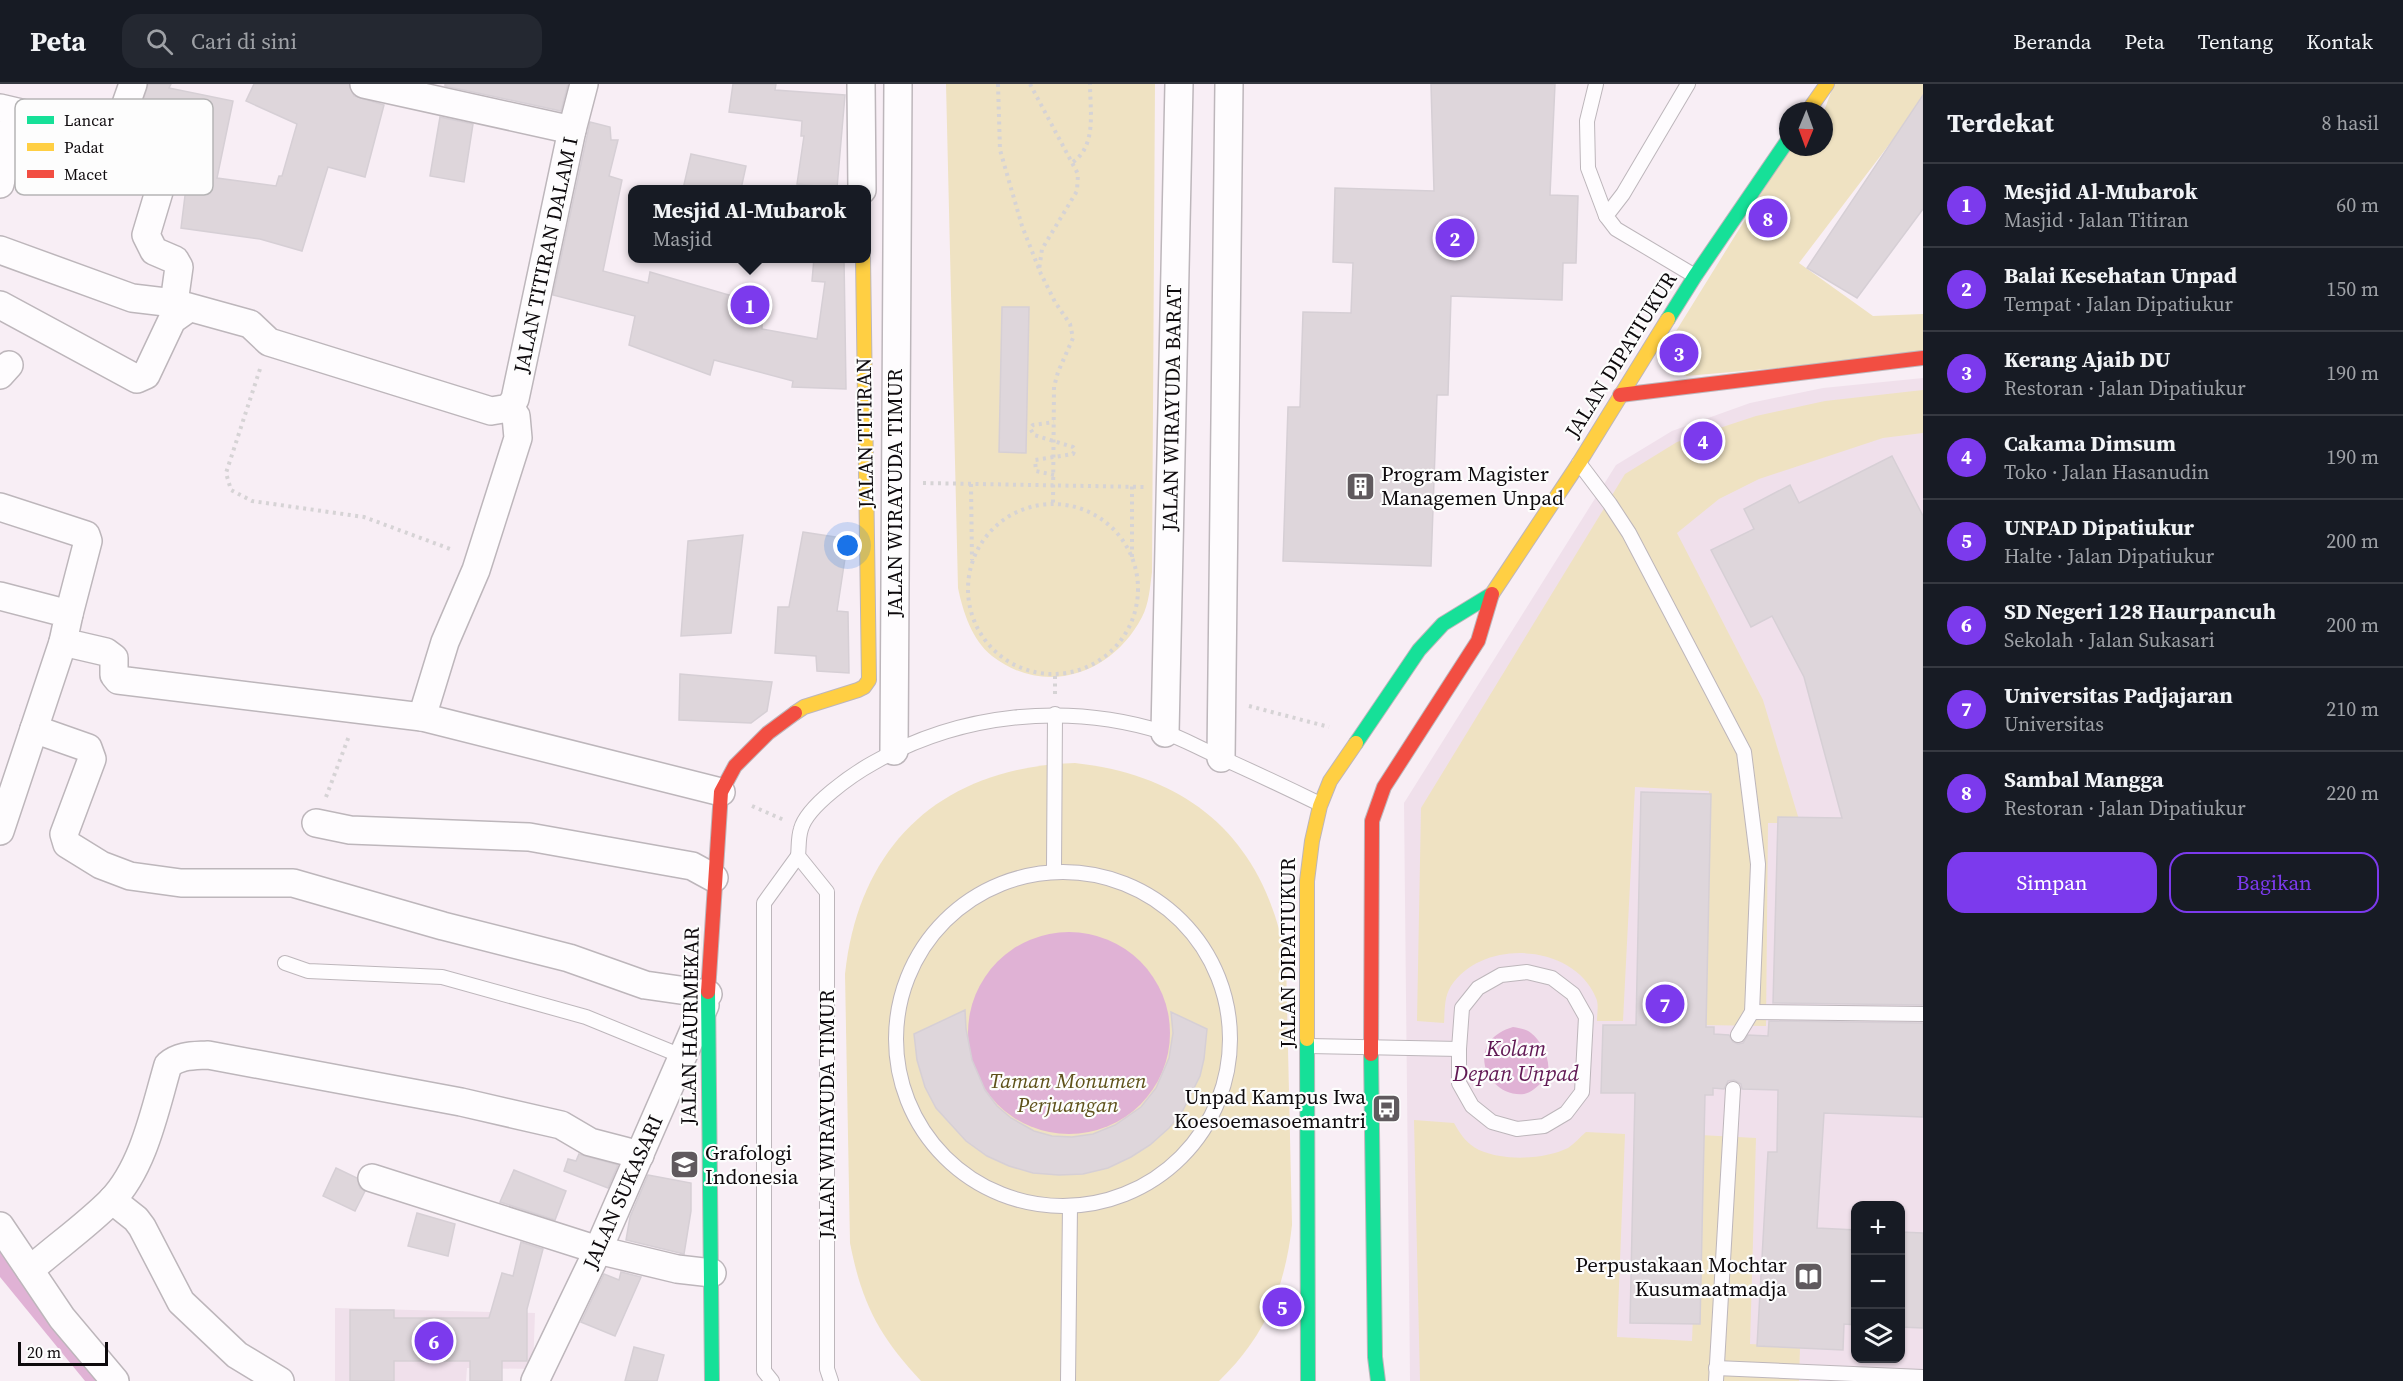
<!DOCTYPE html>
<html lang="id">
<meta charset="utf-8">
<style>
:root{--surface:#171b24;--page:#242831;--text:#f1f3f6;--muted:#9ea1a6;--line:#363941;--accent:#7c3aed}
body{margin:0;font-family:"Source Serif 4",serif;background:var(--page);color:var(--text)}
.controls{position:absolute;right:18px;bottom:18px;display:grid;overflow:hidden;border-radius:12px;box-shadow:0 2px 4px #0004}
.controls button{width:54px;height:54px;display:grid;place-items:center;padding:0;border:0;border-bottom:2px solid var(--line);background:var(--surface);color:var(--text);font:30px sans-serif}
.compass{position:absolute;left:1779px;top:18px;width:54px;height:54px;border-radius:50%;background:var(--surface);box-shadow:0 2px 4px #0004;rotate:181deg}
.scale{position:absolute;left:18px;bottom:15px;width:90px;box-sizing:border-box;padding-left:6px;border:3px solid #0e0a0d;border-top:0;font-size:16px;line-height:21px;white-space:nowrap;color:#0e0a0d;-webkit-text-stroke:4px #fdfdfd;paint-order:stroke}
.you{position:absolute;left:848px;top:462px;width:21px;height:21px;margin:-15px;border:4px solid #fff;border-radius:50%;background:#1a73e8;box-shadow:0 0 0 9px #1a73e833}
.badge{display:grid;place-items:center;width:39px;height:39px;border-radius:50%;background:var(--accent);color:#fff;font-size:20px;font-weight:700}
.pin{position:absolute;translate:-50% -50%;border:3px solid #fff;box-shadow:0 2px 6px #0006}
.popup{position:absolute;left:628px;top:101px;width:243px;height:78px;box-sizing:border-box;display:grid;place-content:center;border-radius:12px;background:var(--surface);filter:drop-shadow(0 2px 4px #0005);font-size:20px;white-space:nowrap;color:var(--muted)}
.popup b{font-size:22px;color:var(--text)}
.popup::after{content:'';position:absolute;left:50%;top:100%;margin-left:-12px;border:12px solid transparent;border-top-color:var(--surface)}
.list{margin:0;padding:0;list-style:none}
h2{display:flex;justify-content:space-between;align-items:center;height:78px;margin:0;padding:0 24px;font-size:26px}
h2 small{font-size:20px;font-weight:400;color:var(--muted)}
.list li{display:grid;grid-template-columns:39px 1fr auto;gap:18px;align-items:center;box-sizing:border-box;height:84px;padding:0 24px;border-top:2px solid var(--line)}
.list b{display:block;font-size:22px;white-space:nowrap}
.list p{margin:0;font-size:20px;white-space:nowrap;color:var(--muted)}
.list em{font-size:20px;font-style:normal;color:var(--muted)}
.actions{display:flex;gap:12px;padding:18px 24px}
.actions a{flex:1;padding:14px 0;border:2px solid var(--accent);border-radius:18px;text-align:center;font-size:21px;color:var(--accent)}
.actions .main{background:var(--accent);color:#fff}
.icon{flex:none;width:33px;height:33px;fill:none;stroke:currentColor;stroke-width:2;stroke-linecap:round;stroke-linejoin:round}
.map{position:relative;flex:none;width:1923px;height:1297px;overflow:hidden}
header{display:flex;align-items:center;gap:36px;box-sizing:border-box;height:84px;padding:0 30px;background:var(--surface);border-bottom:2px solid var(--line)}
header strong{font-size:28px}
nav{display:flex;gap:33px;margin-inline-start:auto;font-size:21px}
.search{width:420px;height:54px;background:var(--page);display:flex;align-items:center;gap:15px;box-sizing:border-box;padding:0 21px;border-radius:18px;color:var(--muted);font-size:22px}
main{display:flex}
aside{flex:1;background:var(--surface)}
.map>svg:first-child{display:block}
.built{fill:#f0e0eb;fill-rule:evenodd}
.green{fill:#efe2c2}
.water{fill:#e0b2d5}
.building{fill:#ded6db;stroke:#d6cfd5;stroke-width:1.5}
.lines{fill:none;stroke-linecap:round;stroke-linejoin:round}
.lane-casing{stroke:#bdb6bb;stroke-width:16}
.street-casing{stroke:#bdb6bb;stroke-width:30}
.fast-casing{stroke:#bdb6bb;stroke-width:16}
.slow-casing{stroke:#bdb6bb;stroke-width:16}
.jam-casing{stroke:#bdb6bb;stroke-width:16}
.path{stroke:#d6d3d5;stroke-width:4;stroke-dasharray:3 4.5;stroke-linecap:butt}
.lane{stroke:#fefcfe;stroke-width:14}
.street{stroke:#fefcfe;stroke-width:27}
.fast{stroke:#16e098;stroke-width:14}
.slow{stroke:#ffcf43;stroke-width:14}
.jam{stroke:#f24e42;stroke-width:14}
.labels{text-anchor:middle;stroke-width:4.5;stroke-linejoin:round;paint-order:stroke}
.street-label{font-size:21px;fill:#0e0a0d;stroke:#fdfdfd}
.poi-label{font-size:21px;fill:#0e0a0d;stroke:#fdfdfd;text-anchor:start}
.park-label{font-size:21px;font-style:italic;fill:#5e511a;stroke:#fdfdfd}
.water-label{font-size:22px;font-style:italic;fill:#611954;stroke:#fdfdfd}
.key{fill:#fdfdfd;stroke:#b5b4b5;stroke-width:1.5}
.key-label{font-size:16px;fill:#0e0a0d}
</style>
<header>
<strong>Peta</strong>
<div class="search"><svg class="icon" aria-label="search" viewBox="0 0 24 24"><circle cx="10" cy="10" r="6"/><path d="M15 15l6 6"/></svg>Cari di sini</div>
<nav><a>Beranda</a><a>Peta</a><a>Tentang</a><a>Kontak</a></nav>
</header>
<main>
<div class="map">
<svg width="1923" height="1297" viewBox="0 0 1923 1297">
<rect width="100%" height="100%" fill="#f8eef5"/>
<g class="built">
<path d="M1923,294v1003h-513l-6,-578 212,-338 56,-34 78,-28 73,-15zM1856,1122h44v152h-44z"/>
<path d="M335,1224l200,5 -2,56 -66,-1 -1,13h-131z"/>
</g>
<g class="green">
<path d="M946,0h209l-3,488c-2,15 -3,32 -10,45 -29,56 -96,81 -150,39 -20,-16 -29,-44 -34,-68z"/>
<path d="M1834,0h89v16l-124,163 74,53 50,-2v41l-237,21 -11,-18 -2,-22 117,-189h34v-36z"/>
<path d="M1923,306v43l-40,5 -124,41 -40,20 -42,34 86,167 37,123h-32l-2,203 -65,-1 8,-234 -74,-4 -12,234h-26c0,-7 2,-17 -1,-23 -22,-55 -113,-60 -145,-12 -7,11 -6,24 -7,37l-27,-2 4,-213 204,-334 52,-32 79,-26 69,-15z"/>
<path d="M1075,679c118,13 190,79 211,197l6,265c-7,63 -27,112 -73,156h-298c-42,-45 -59,-77 -71,-138l-5,-269c14,-131 98,-207 230,-211z"/>
<path d="M1414,1036l40,3c6,11 13,21 25,27 25,11 64,10 89,-2 6,-4 12,-11 18,-16l39,2 -8,203 75,4 8,-206 56,3 -6,206 50,3 -1,34h-379z"/>
</g>
<g class="water">
<circle cx="1069" cy="949" r="101"/>
<path d="M1513,943c6,1 13,2 18,6 12,9 25,36 12,48 -5,5 -12,12 -19,13 -37,4 -62,-52 -11,-67z"/>
<path d="M0,1167l103,130h-18l-85,-104z"/>
</g>
<g class="building">
<path d="M148,0h23l-2,4 64,13 -16,77 59,8 3,-10h3l15,-52 -51,-23 8,-17h95l5,12 30,9 -19,72 -37,-10 -26,84 -42,-12 -79,-11 9,-73 -8,-2 -5,-8 -10,-8 -32,-11z"/>
<path d="M445,0h123l-7,27 -116,-25z"/>
<path d="M733,0h43l-1,6 70,5 -8,93 -40,-4 7,-48h-3l1,-15 -73,-9z"/>
<path d="M1431,0h124l-5,111 28,1 -2,67h-13l-1,37 -111,-4 -3,99h-11l-6,171 -148,-5 5,-154h12l3,-95 48,1 2,-50 -20,-1 2,-74 99,3z"/>
<path d="M1923,11v114l-66,89 -50,-30z"/>
<path d="M440,33l33,7 -9,58 -34,-6z"/>
<path d="M590,38l20,5 1,13h7l-9,36 13,4 -19,91 45,12 2,-11 89,26v-10h23v41l55,10 8,-57 -13,-1 2,-23h30l2,131 -54,-2 1,-6 -79,-21 -4,15 -81,-30 6,-29 -82,-21z"/>
<path d="M691,70l55,12 -5,23h-58z"/>
<path d="M1002,223h27l-3,146 -27,-1z"/>
<path d="M1892,372l31,60v489l-150,-2 5,-186 64,1 -38,-141 -32,-61 -21,11 -40,-77 43,-21 -10,-20 46,-24 9,18z"/>
<path d="M803,448l45,7 -11,72 11,1 1,61 -32,-2 -1,-15 -41,-3 3,-46h11z"/>
<path d="M743,451l-12,98 -50,3 7,-95z"/>
<path d="M680,590l92,8 -5,29 -16,12 -72,-3z"/>
<path d="M1641,708l70,2 -5,233h8v7l15,1 4,7 5,2 5,-1 5,-8 20,1 1,-15 154,2v94l-99,-4 -7,115 39,2v95l-12,-1 -1,26 -86,-4 11,-194h9l1,-62 -36,-1 -1,-5 -7,-4 -6,1 -4,8 -11,-1v7h-8l-5,229 -70,-1 5,-230h-34l2,-68h33z"/>
<path d="M965,926l1,19 6,31 13,30 12,16 14,12 23,13 18,5 20,1 21,-3 22,-9 26,-18 15,-19 13,-30 4,-25 -2,-21 36,17 -3,30 -4,17 -18,36 -13,16 -19,17 -19,12 -23,11 -25,6 -24,1 -26,-2 -24,-7 -22,-10 -21,-15 -30,-33 -11,-21 -8,-27 -3,-26z"/>
<path d="M579,1070l39,11 -10,23 -44,-17 4,-12 8,2z"/>
<path d="M336,1084l21,10 3,10 5,3 -10,20 -32,-15z"/>
<path d="M514,1086l52,21 -11,29 -55,-18z"/>
<path d="M648,1091l43,8v28l-7,43 -58,-14 4,-23z"/>
<path d="M417,1129l38,11 -7,32 -40,-10z"/>
<path d="M1900,1148l23,1v95l-23,-1z"/>
<path d="M521,1158l22,7 -16,60v52h-25v20h-32v-20h-76v20h-44v-71h44v8h95l13,-45 11,3z"/>
<path d="M621,1188l20,5 -26,59 -34,-14 23,-48 15,6z"/>
<path d="M634,1263l30,8 -7,26h-32z"/>
</g>
<g class="lines">
<defs>
<g id="lane">
<path d="M1596,0l-9,37 1,47 18,48"/>
<path d="M1688,0l-65,110 -17,22 10,13 79,47"/>
<path d="M1579,379l31,41 19,29 115,219 14,112 -6,148 -14,23"/>
<path d="M1054,786l1,-156"/>
<circle cx="1063" cy="955" r="167"/>
<path d="M285,879l23,8 134,6 144,40 98,40"/>
<path d="M1527,888l25,6 21,16 13,23 -4,75 -16,21 -22,13 -27,3 -25,-7 -20,-16 -13,-23v-34l3,-41 16,-20 23,-13z"/>
<path d="M1752,928l171,2"/>
<path d="M1309,962l150,3"/>
<path d="M1716,1284l207,9"/>
<path d="M772,1297l-8,-10v-468l34,-47"/>
<path d="M831,1297l-4,-12v-477l-29,-36c1,-8 0,-18 3,-27 6,-23 52,-55 72,-66 87,-50 194,-61 290,-31 17,5 34,15 50,22 36,16 72,33 107,50"/>
<path d="M1068,1297l2,-175"/>
<path d="M1716,1297l17,-292"/>
</g>
<g id="street">
<path d="M364,0l208,46"/>
<path d="M861,0l1,106"/>
<path d="M0,24l115,27 46,17 6,5v8l-21,70 8,16 21,9 4,7 -5,36"/>
<path d="M115,51l18,-51"/>
<path d="M0,100l16,-71"/>
<path d="M0,166l132,48 42,5 76,21 19,18 222,69 18,-3 6,-9 57,-269 12,-46"/>
<path d="M0,221l137,74 9,-4 26,-55 17,-12"/>
<path d="M0,291l9,-10"/>
<path d="M0,423l86,28 2,6 -19,73"/>
<path d="M0,512l69,18 -6,28 43,10 8,6v17l4,5 304,37 299,75"/>
<path d="M422,633l23,-75 31,-72 42,-132 -2,-22 -7,-8"/>
<path d="M34,645l54,19 4,11 -28,75 3,10 34,21 29,11 51,7h112l150,43 126,32 76,27 63,9"/>
<path d="M1165,649l14,-649"/>
<path d="M894,667l4,-667"/>
<path d="M1221,674l8,-674"/>
<path d="M316,739l34,7 179,7 163,29 22,12"/>
<path d="M0,747l63,-189"/>
<path d="M372,1094l226,72 79,19 35,4"/>
<path d="M112,1116l24,19 6,8 39,75 56,53 43,26"/>
<path d="M0,1142l62,92 53,63"/>
<path d="M30,1186c26,-23 56,-44 81,-69 33,-34 44,-92 57,-136 12,-10 25,-9 40,-10l253,47 100,23 29,17 50,13"/>
<path d="M535,1297l63,-131 107,-245"/>
</g>
<g id="fast">
<path d="M1668,235l27,-43 93,-136"/>
<path d="M1356,659l63,-93 24,-26 49,-30"/>
<path d="M708,908l4,389"/>
<path d="M1307,955l1,342"/>
<path d="M1371,970l4,303 3,24"/>
</g>
<g id="slow">
<path d="M1808,27l19,-27"/>
<path d="M1492,510l87,-131 89,-144"/>
<path d="M795,629l9,-6 54,-17 6,-3 5,-7 -6,-422"/>
<path d="M1307,955v-158l5,-40 8,-35 10,-25 26,-38"/>
</g>
<g id="jam">
<path d="M1620,311l303,-37"/>
<path d="M708,908l13,-200 14,-26 33,-33 27,-20"/>
<path d="M1371,970l1,-233 12,-34 94,-146 14,-47"/>
</g>
</defs>
<use href="#lane" class="lane-casing"/>
<use href="#street" class="street-casing"/>
<use href="#fast" class="fast-casing"/>
<use href="#slow" class="slow-casing"/>
<use href="#jam" class="jam-casing"/>
<g class="path">
<path d="M998,0l2,66 22,76 17,43"/>
<path d="M1030,0l48,90 -1,17 -35,58 -3,21 16,32 15,22 3,14 -15,34 -4,15 -1,117"/>
<path d="M1073,78c24,-17 17,-52 17,-78"/>
<path d="M260,285l-34,104 5,17 21,11 112,16 89,33"/>
<path d="M1054,391l-18,-4 -1,-11 38,-6 2,-4 -2,-3 -39,-12 -4,-7 3,-3 21,-3"/>
<path d="M923,399l221,4"/>
<path d="M971,400l1,76"/>
<circle cx="1053" cy="505" r="85"/>
<path d="M1132,473v-71"/>
<path d="M1055,610v-20"/>
<path d="M1249,622l80,21"/>
<path d="M326,713l23,-61"/>
<path d="M752,722l32,14"/>
</g>
<use href="#lane" class="lane"/>
<use href="#street" class="street"/>
<use href="#fast" class="fast"/>
<use href="#slow" class="slow"/>
<use href="#jam" class="jam"/>
</g>
<defs>
<symbol id="building-square" viewBox="-11 -11 22 22"><rect x="-9" y="-9" width="18" height="18" rx="4" fill="#605a5e" stroke="#fdfdfd"/><path d="M-4-6H4V6H1V3H-1V6H-4ZM-2.5-4.3h1.7v1.8h-1.7ZM.8-4.3h1.7v1.8H.8ZM-2.5-1h1.7V.8h-1.7ZM.8-1h1.7V.8H.8Z" fill="#fff"/></symbol>
<symbol id="bus-square" viewBox="-11 -11 22 22"><rect x="-9" y="-9" width="18" height="18" rx="4" fill="#605a5e" stroke="#fdfdfd"/><path d="M-5-6H5V4H4V6H2V4H-2V6H-4V4H-5ZM-3.5-4V0h7V-4ZM-3.5 1.2v1.5H-2V1.2ZM2 1.2v1.5H3.5V1.2Z" fill="#fff"/></symbol>
<symbol id="university-square" viewBox="-11 -11 22 22"><rect x="-9" y="-9" width="18" height="18" rx="4" fill="#605a5e" stroke="#fdfdfd"/><path d="M0-5L7-2L0 1L-7-2ZM-4 1L0 2.5L4 1V4Q0 6-4 4Z" fill="#fff"/></symbol>
<symbol id="library-square" viewBox="-11 -11 22 22"><rect x="-9" y="-9" width="18" height="18" rx="4" fill="#605a5e" stroke="#fdfdfd"/><path d="M-6-4Q-3-5.5-.7-3.5V5Q-3 3-6 4ZM6-4Q3-5.5 .7-3.5V5Q3 3 6 4Z" fill="#fff"/></symbol>
</defs>
<g fill-rule="evenodd">
<use href="#building-square" x="1344" y="386" width="33" height="33"/>
<use href="#bus-square" x="1370" y="1008" width="33" height="33"/>
<use href="#university-square" x="668" y="1064" width="33" height="33"/>
<use href="#library-square" x="1792" y="1176" width="33" height="33"/>
</g>
<g class="labels">
<g class="street-label">
<text transform="translate(546 171) rotate(-78)" y="7">JALAN TITIRAN DALAM I</text>
<text transform="translate(1621 271) rotate(-58)" y="7">JALAN DIPATIUKUR</text>
<text transform="translate(1172 324) rotate(-89)" y="7">JALAN WIRAYUDA BARAT</text>
<text transform="translate(865 349) rotate(-91)" y="7">JALAN TITIRAN</text>
<text transform="translate(895 409) rotate(-90)" y="7">JALAN WIRAYUDA TIMUR</text>
<text transform="translate(1288 869) rotate(-90)" y="7">JALAN DIPATIUKUR</text>
<text transform="translate(690 942) rotate(-89)" y="7">JALAN HAURMEKAR</text>
<text transform="translate(827 1030) rotate(-90)" y="7">JALAN WIRAYUDA TIMUR</text>
<text transform="translate(623 1108) rotate(-66)" y="7">JALAN SUKASARI</text>
</g>
<g class="poi-label">
<text x="1381" y="397">Program Magister<tspan x="1381" dy="24">Managemen Unpad</tspan></text>
<text x="1366" y="1020" text-anchor="end">Unpad Kampus Iwa<tspan x="1366" dy="24">Koesoemasoemantri</tspan></text>
<text x="705" y="1076">Grafologi<tspan x="705" dy="24">Indonesia</tspan></text>
<text x="1787" y="1188" text-anchor="end">Perpustakaan Mochtar<tspan x="1787" dy="24">Kusumaatmadja</tspan></text>
</g>
<g class="park-label">
<text x="1068" y="1004">Taman Monumen<tspan x="1068" dy="24">Perjuangan</tspan></text>
</g>
<g class="water-label">
<text x="1516" y="972">Kolam<tspan x="1516" dy="25">Depan Unpad</tspan></text>
</g>
</g>
<rect x="15" y="15" width="198" height="96" rx="9" class="key"/>
<rect x="27" y="32" width="27" height="8" fill="#16e098"/>
<rect x="27" y="59" width="27" height="8" fill="#ffcf43"/>
<rect x="27" y="86" width="27" height="8" fill="#f24e42"/>
<g class="key-label">
<text x="64" y="42">Lancar</text>
<text x="64" y="69">Padat</text>
<text x="64" y="96">Macet</text>
</g>
</svg>
<div class="controls">
<button>+</button>
<button>−</button>
<button><svg class="icon" aria-label="layers" viewBox="0 0 24 24"><path d="M12 4l9 5-9 5-9-5zM3 14l9 5 9-5"/></svg></button>
</div>
<svg class="compass" viewBox="-18 -18 36 36"><path d="M0-13l5 13h-10z" fill="#e53935"/><path d="M0 13l5-13h-10z" fill="#9ea1a6"/></svg>
<div class="scale">20 m</div>
<div class="you"></div>
<div class="pin badge" style="left:750px;top:221px">1</div>
<div class="popup"><b>Mesjid Al-Mubarok</b>Masjid</div>
<div class="pin badge" style="left:1455px;top:154px">2</div>
<div class="pin badge" style="left:1679px;top:269px">3</div>
<div class="pin badge" style="left:1703px;top:357px">4</div>
<div class="pin badge" style="left:1282px;top:1223px">5</div>
<div class="pin badge" style="left:434px;top:1257px">6</div>
<div class="pin badge" style="left:1665px;top:920px">7</div>
<div class="pin badge" style="left:1768px;top:134px">8</div>
</div>
<aside>
<h2>Terdekat<small>8 hasil</small></h2>
<ul class="list">
<li><span class="badge">1</span><div><b>Mesjid Al-Mubarok</b><p>Masjid · Jalan Titiran</p></div><em>60 m</em></li>
<li><span class="badge">2</span><div><b>Balai Kesehatan Unpad</b><p>Tempat · Jalan Dipatiukur</p></div><em>150 m</em></li>
<li><span class="badge">3</span><div><b>Kerang Ajaib DU</b><p>Restoran · Jalan Dipatiukur</p></div><em>190 m</em></li>
<li><span class="badge">4</span><div><b>Cakama Dimsum</b><p>Toko · Jalan Hasanudin</p></div><em>190 m</em></li>
<li><span class="badge">5</span><div><b>UNPAD Dipatiukur</b><p>Halte · Jalan Dipatiukur</p></div><em>200 m</em></li>
<li><span class="badge">6</span><div><b>SD Negeri 128 Haurpancuh</b><p>Sekolah · Jalan Sukasari</p></div><em>200 m</em></li>
<li><span class="badge">7</span><div><b>Universitas Padjajaran</b><p>Universitas</p></div><em>210 m</em></li>
<li><span class="badge">8</span><div><b>Sambal Mangga</b><p>Restoran · Jalan Dipatiukur</p></div><em>220 m</em></li>
</ul>
<div class="actions"><a class="main">Simpan</a><a>Bagikan</a></div>
</aside>
</main>
